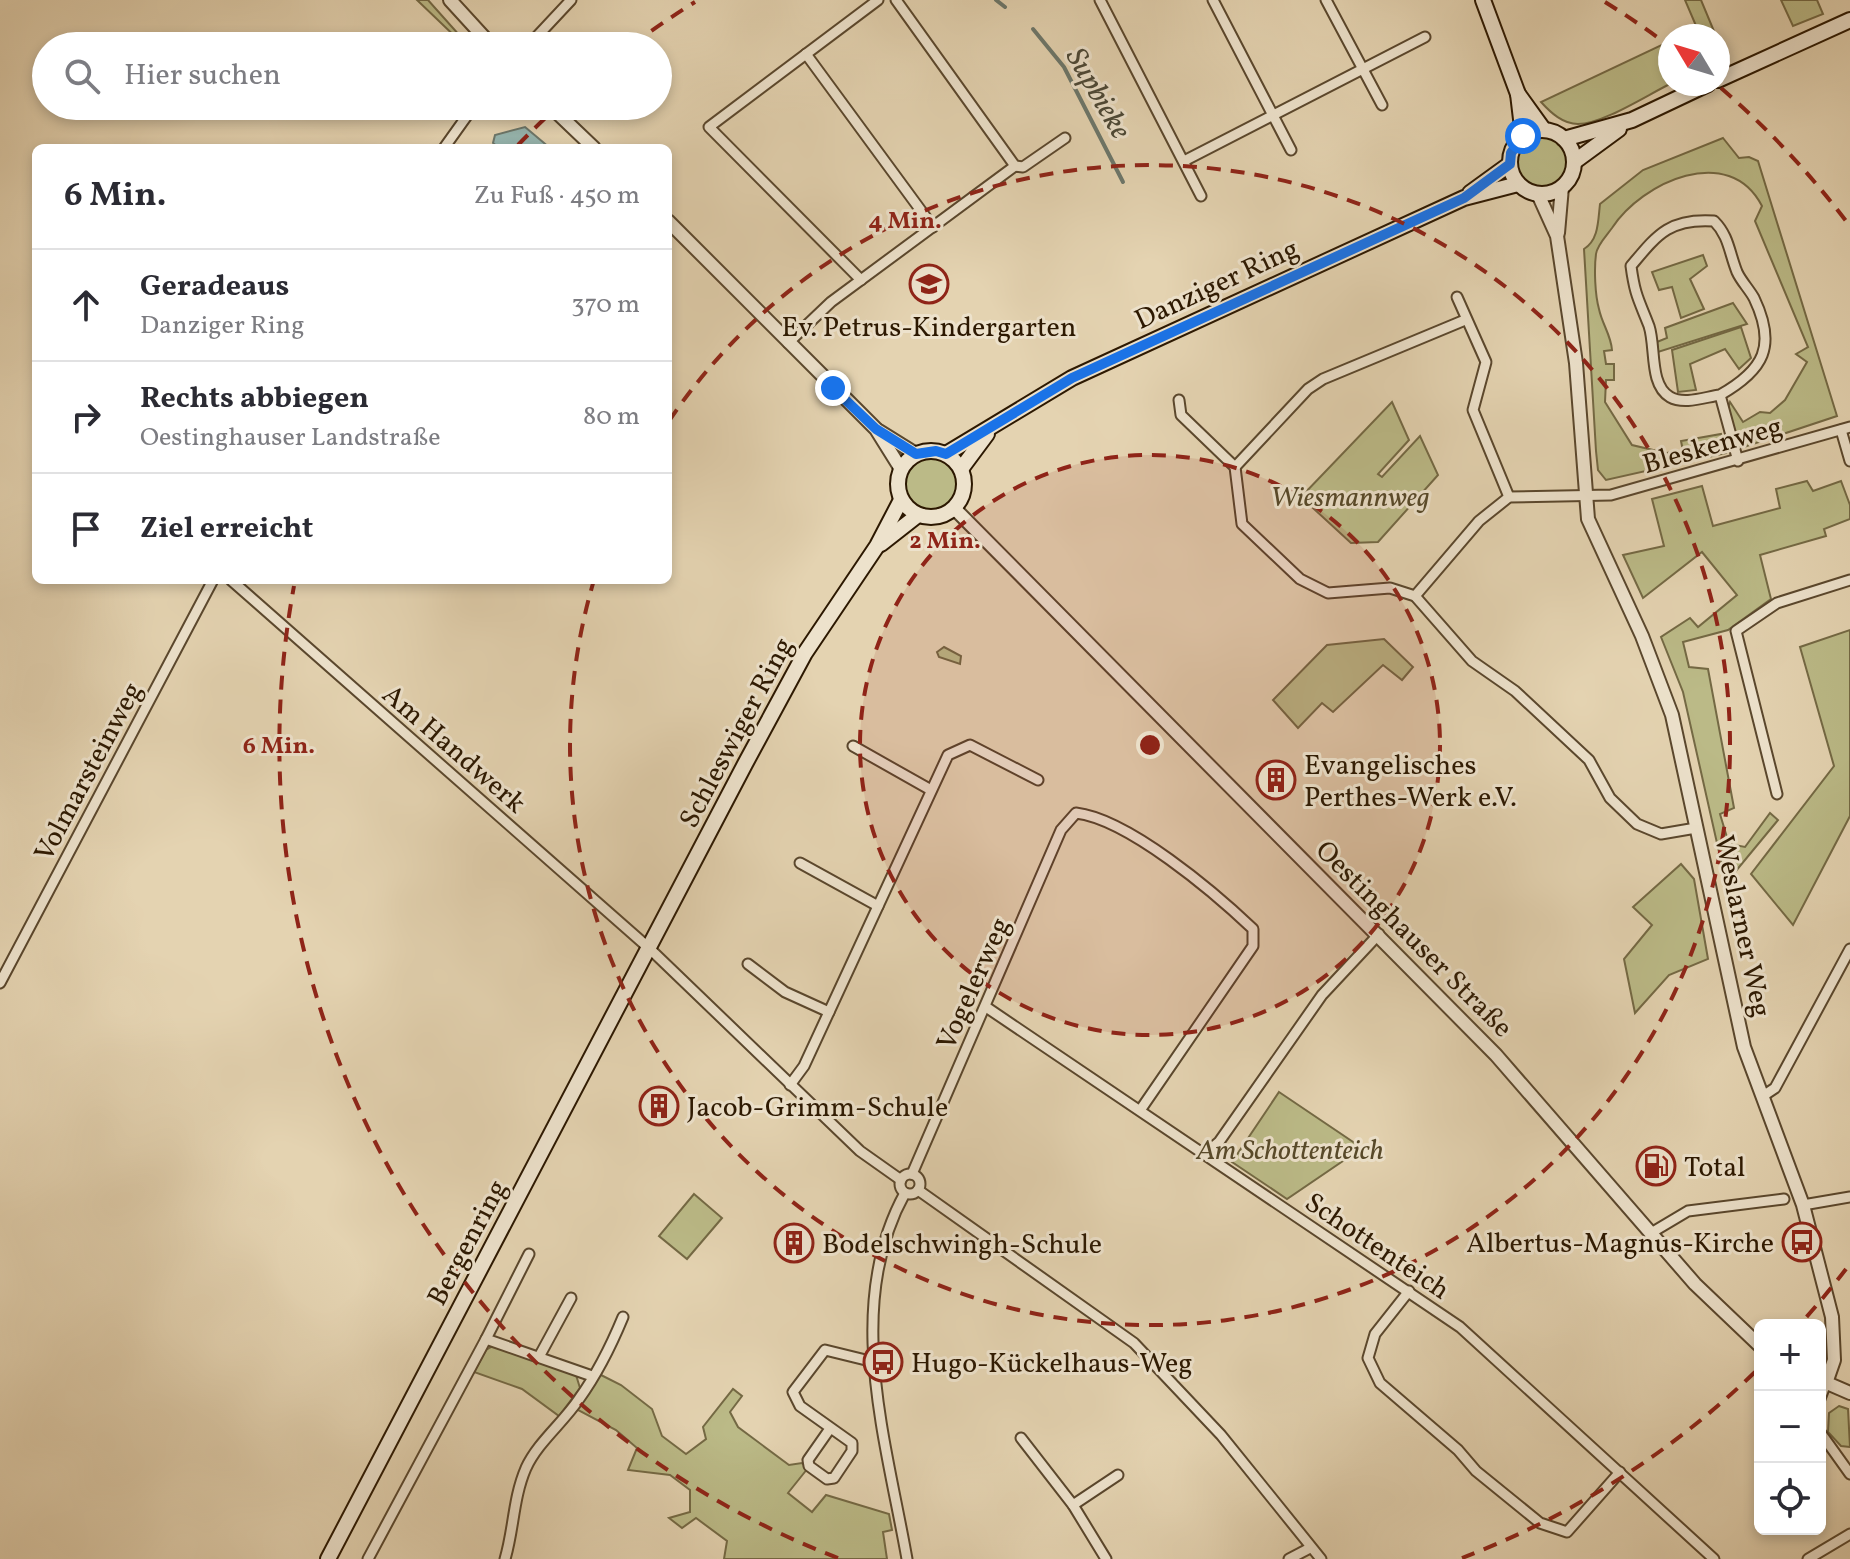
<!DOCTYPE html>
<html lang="de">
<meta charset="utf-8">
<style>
:root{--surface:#fff;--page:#f2f2f3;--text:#2b2b33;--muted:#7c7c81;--line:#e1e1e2}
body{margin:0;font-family:Vollkorn,serif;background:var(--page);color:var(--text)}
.controls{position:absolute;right:24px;bottom:24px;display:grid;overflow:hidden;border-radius:12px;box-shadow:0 4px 12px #0003}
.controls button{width:72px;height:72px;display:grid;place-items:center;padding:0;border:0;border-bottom:2px solid var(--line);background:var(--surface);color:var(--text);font:40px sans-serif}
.compass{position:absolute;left:1658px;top:24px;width:72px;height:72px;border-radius:50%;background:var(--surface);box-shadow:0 4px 12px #0003;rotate:308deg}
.stop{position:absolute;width:24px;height:24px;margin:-18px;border:6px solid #1a73e8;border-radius:50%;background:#fff}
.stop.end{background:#1a73e8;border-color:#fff;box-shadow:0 2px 8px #0008}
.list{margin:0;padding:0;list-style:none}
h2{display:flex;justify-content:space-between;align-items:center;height:104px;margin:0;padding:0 32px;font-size:34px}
h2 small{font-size:26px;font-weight:400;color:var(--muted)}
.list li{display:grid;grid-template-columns:52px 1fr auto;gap:24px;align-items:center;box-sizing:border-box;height:112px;padding:0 32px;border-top:2px solid var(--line)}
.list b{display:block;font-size:30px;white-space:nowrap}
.list p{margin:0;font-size:26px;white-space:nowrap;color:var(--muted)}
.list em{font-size:26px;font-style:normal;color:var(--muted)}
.icon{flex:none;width:44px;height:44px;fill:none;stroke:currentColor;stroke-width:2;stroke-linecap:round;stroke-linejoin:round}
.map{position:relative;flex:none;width:1850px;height:1559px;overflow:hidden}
.search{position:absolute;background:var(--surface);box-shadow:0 4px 12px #0003;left:32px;top:32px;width:640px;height:88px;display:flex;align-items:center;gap:20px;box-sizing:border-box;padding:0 28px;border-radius:44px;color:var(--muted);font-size:30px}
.panel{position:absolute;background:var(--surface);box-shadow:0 4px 12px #0003;left:32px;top:144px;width:640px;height:440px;border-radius:12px}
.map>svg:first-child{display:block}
.green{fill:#bbba87;stroke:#746944;stroke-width:2}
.water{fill:#96b7b1;stroke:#6c776b;stroke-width:2}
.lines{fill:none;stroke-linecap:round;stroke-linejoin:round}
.stream{stroke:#6c776b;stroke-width:4}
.minor-casing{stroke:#5a472d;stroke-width:13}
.tertiary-casing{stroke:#5a472d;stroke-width:16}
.secondary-casing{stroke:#2c1801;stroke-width:18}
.minor{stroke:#ede2cc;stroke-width:9}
.tertiary{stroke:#ede2cc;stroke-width:12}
.secondary{stroke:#ede2cc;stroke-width:14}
.route{stroke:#1a73e8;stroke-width:10}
.ring{fill:none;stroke:#8f2418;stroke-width:4;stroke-dasharray:14 10}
.labels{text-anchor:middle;stroke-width:6;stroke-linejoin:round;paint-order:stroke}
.street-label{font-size:28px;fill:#2c1801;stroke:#ede2cc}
.poi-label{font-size:28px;fill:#2c1801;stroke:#ede2cc;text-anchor:start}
.park-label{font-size:28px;font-style:italic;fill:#574929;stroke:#ede2cc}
.water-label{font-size:30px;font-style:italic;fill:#4c4836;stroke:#ede2cc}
.centre{fill:#8f2418;stroke:#ede2cc;stroke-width:4}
.ring-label{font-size:24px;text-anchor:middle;font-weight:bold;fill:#8f2418;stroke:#ede2cc;stroke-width:6;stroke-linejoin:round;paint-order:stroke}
</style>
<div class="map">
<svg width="1850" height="1559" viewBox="0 0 1850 1559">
<rect width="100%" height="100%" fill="#e4d3b1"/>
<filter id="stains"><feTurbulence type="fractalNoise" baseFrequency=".0025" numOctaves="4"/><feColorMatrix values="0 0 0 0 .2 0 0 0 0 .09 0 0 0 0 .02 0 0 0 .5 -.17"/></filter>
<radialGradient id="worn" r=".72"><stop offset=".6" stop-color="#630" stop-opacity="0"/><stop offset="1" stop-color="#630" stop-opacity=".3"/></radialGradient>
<g class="green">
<path d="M417,0h11l41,46h-4z"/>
<path d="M1685,0h16l15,36h-36l17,-8z"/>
<path d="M1781,0h36l6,14 -30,12z"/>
<path d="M1670,41v43c-23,11 -67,40 -92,40 -15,0 -27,-11 -37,-22z"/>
<circle cx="1541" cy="161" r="26"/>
<path d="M1723,138l16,20 10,-1 9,4 79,255 -99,33 -10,-41 2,-6 13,20 17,-10 10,1 15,-13 22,-38 -11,-8 12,-7 -53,-126 7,-15c-33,-64 -120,-24 -150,22 -5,7 -15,17 -16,26 -2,15 -1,41 3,55 3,15 12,26 13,41l-8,1 2,13h8v16h-8l-1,22 27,43 34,8 17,-2 -2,-10 40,-7 5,19 -120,27 -8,-10 -2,-19 -12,-202c15,-9 14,-29 16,-45l43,-34z"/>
<path d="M1703,255l4,11 -17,13 14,30 -23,9 -9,-31 -13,3 -7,-18z"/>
<path d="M1733,303l14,21 -89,28 -1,-10 10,-4 -2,-10z"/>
<path d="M1741,327l10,31 -12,11 -14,-20 -35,15 6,26 -18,2 -6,-42z"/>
<path d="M1392,402l17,38 -31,34 4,3 38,-41 18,39 -60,67 -27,1 -50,-46z"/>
<circle cx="931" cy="484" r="26"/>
<path d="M1807,481l6,10 28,-10 9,24v14l-26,10 2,7 -66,19 11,44 -43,31 -45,12 6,25 19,2 26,139 -14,6 9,30 16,3 25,-34 8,7 -52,63 -43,-191 -22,-55 29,-19 8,9 39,-32 -35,-43 -59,46 -20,-43 41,-9 -12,-47 50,-13 11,40 67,-18 -4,-19z"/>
<path d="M1850,630v186l-57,109 -42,-51 83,-108 -34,-119z"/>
<path d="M1384,639l29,28 -11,13 -19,-15 -50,47 -11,-9 -24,25 -25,-28 54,-55z"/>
<path d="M944,647l17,9 -1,8 -21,-7 -2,-5z"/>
<path d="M1681,864l13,15 14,80 -39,16 -34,38 -11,-54 28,-34 -19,-18z"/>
<path d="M1279,1092l83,56 -75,51 -55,-37z"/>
<path d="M694,1194l28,24 -35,41 -28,-23z"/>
<path d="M493,1346l83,29 4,13 -21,28 -37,-27 -48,-17 12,-22z"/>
<path d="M599,1374l22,11 31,24 10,27 24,18 20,-15 -3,-12 30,-38 9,7 -12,16 8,15 51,38 13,-2 6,5 -20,25 24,19 14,-17 63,19 3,16 -9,2 4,27h-163l3,-18 -31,-23 -14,10 -13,-10 21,-6v-22l-20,-15 -42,-5 9,-22 -21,-18 -40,-21z"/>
<path d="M1839,1406l9,3 2,38 -9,-1 -13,-14 1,-19z"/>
</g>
<path class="water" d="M525,127l25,21h-51l-6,-5 2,-8z"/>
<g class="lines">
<g class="stream">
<path d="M996,0l9,7"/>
<path d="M1033,29l31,38 59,115"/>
</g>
<defs>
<g id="minor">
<path d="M896,0l119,166"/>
<path d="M1100,0l101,196"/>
<path d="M1213,0l78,150"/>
<path d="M1326,0l56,105"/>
<path d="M528,46l43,-46"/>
<path d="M806,54l127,173"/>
<path d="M444,148l30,-42"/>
<path d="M1184,161l241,-124"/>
<path d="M861,280l-152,-153 169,-127"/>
<path d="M1457,297l29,65 -13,48 36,87"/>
<path d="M788,343l43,-41 184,-136 8,1 42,-29"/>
<path d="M1720,395c-15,2 -36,10 -50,2 -21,-12 -14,-50 -21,-71 -10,-26 -14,-30 -18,-60 26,-31 38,-48 83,-45 15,15 15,31 23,51 4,9 12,17 17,26 23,48 10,72 -34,97l18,66"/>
<path d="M1179,400l2,15 54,52 7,57 58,55 28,14 62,-5 25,8 57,65 43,30 74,69 21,38 27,26 24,10 35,-6"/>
<path d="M1841,430l9,31"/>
<path d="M1235,467l73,-78 15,-10 142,-59"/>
<path d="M231,580l419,369 210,202 41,29"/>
<path d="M1415,596l64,-75 30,-24 102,-2 239,-68"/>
<path d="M853,746l78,44"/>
<path d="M1777,794l-41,-163 41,-28 73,-23"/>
<path d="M800,863l78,43"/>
<path d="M748,964l37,28 44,20"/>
<path d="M0,983l213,-403"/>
<path d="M986,1007l474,320 254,232"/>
<path d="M790,1085l14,-19 144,-311 22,-10 68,35"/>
<path d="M1763,1096l12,-8 75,-139"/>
<path d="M1206,1153l13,-11 103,-147 57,-61"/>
<path d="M912,1174l149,-344 15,-17c52,6 138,79 177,116v17l-112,163"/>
<circle cx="910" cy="1184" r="10"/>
<path d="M918,1190l216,153 87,92 100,124"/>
<path d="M905,1193c-62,112 -19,247 2,366"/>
<path d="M1803,1205l47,-8"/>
<path d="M1651,1233l37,-22 96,-12"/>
<path d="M1409,1291l-34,43 -7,24 12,25 78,67 18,21 64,52 27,9 53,-60"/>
<path d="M486,1339l43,-85"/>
<path d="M540,1355l31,-57"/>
<path d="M1820,1399l6,-16"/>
<path d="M829,1430l-21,30 1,6 18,13 7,-1 18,-27v-8l-52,-37 -7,-14 32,-42 49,12"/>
<path d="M1820,1432l30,42"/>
<path d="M1021,1438l52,67 33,54"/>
<path d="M1073,1505l45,-30"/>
<path d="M368,1559l118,-220 106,37"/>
<path d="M505,1559c9,-30 8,-61 21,-91 12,-26 37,-45 53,-69 18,-25 32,-53 44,-82"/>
<path d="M1289,1559l21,-11"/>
<path d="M1808,1559l42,-25"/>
</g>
<g id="tertiary">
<path d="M450,0l42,46"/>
<path d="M550,106l44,42"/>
<path d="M1538,194l19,42 19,127 12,156 54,117 30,79 72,332 59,158 29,112 2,43 -8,23"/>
<path d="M668,221l208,208 25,40"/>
<path d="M1558,233l4,-46"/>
<path d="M879,431l37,23"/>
<path d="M954,508l542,547 199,229 65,62"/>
<path d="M1820,1380l30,13"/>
</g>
<g id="secondary">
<path d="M1483,0l35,94 26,36"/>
<path d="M1718,80l132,-60"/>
<path d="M1518,94l5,42"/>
<circle cx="1542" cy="162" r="32"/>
<path d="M1564,139l68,-19 76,-36"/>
<path d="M1574,162l45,-33"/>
<path d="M1470,193l40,-29"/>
<circle cx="931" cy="484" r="33"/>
<path d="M946,454l126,-76 392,-180 54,-14"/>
<path d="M961,469l26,-35"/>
<path d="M881,544l37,-29"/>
<path d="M328,1559l417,-795 60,-111 72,-107 24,-46"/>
</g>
</defs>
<use href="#minor" class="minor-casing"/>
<use href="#tertiary" class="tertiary-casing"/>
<use href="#secondary" class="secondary-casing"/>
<use href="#minor" class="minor"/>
<use href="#tertiary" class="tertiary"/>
<use href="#secondary" class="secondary"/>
</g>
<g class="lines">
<path class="route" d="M833,388l43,41 40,25 20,-3 10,3 126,-76 392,-180 46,-34 1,-11 12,-17"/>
</g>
<circle cx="1150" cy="745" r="290" fill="#8f2418" fill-opacity=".12"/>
<g class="ring">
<circle cx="1150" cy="745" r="290"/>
<path d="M669 421A580 580 0 1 1 594 580"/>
<path d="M1846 1269A871 871 0 0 1 1802 1322M1755 1372A871 871 0 0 1 1462 1558M838 1558A871 871 0 0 1 294 586M518 145A871 871 0 0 1 556 108M632 45A871 871 0 0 1 695 2M1605 2A871 871 0 0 1 1668 45M1721 88A871 871 0 0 1 1846 221"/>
</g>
<defs>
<symbol id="school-ring" viewBox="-11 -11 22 22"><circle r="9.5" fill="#ede2cc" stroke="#8f2418" stroke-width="1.5"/><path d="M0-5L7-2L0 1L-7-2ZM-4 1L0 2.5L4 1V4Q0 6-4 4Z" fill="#8f2418"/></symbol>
<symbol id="building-ring" viewBox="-11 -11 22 22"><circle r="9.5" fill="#ede2cc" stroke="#8f2418" stroke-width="1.5"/><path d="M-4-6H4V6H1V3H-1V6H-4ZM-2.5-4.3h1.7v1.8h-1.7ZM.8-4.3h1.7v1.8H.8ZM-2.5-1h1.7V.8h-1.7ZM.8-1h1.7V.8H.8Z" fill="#8f2418"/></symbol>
<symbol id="fuel-ring" viewBox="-11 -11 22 22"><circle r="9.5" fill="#ede2cc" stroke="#8f2418" stroke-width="1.5"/><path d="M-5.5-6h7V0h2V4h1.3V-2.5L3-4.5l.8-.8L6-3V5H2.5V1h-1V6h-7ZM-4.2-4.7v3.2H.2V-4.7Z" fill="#8f2418"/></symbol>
<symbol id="bus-ring" viewBox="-11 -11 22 22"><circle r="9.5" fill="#ede2cc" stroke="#8f2418" stroke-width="1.5"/><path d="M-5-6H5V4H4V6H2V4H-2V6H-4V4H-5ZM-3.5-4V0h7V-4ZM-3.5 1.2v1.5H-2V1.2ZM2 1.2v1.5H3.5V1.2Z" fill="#8f2418"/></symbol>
</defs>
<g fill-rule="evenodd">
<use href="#school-ring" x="907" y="262" width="44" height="44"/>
<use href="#building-ring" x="1254" y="758" width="44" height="44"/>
<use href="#building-ring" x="637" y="1084" width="44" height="44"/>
<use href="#fuel-ring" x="1634" y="1144" width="44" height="44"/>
<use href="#bus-ring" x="1780" y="1220" width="44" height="44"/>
<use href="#building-ring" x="772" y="1221" width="44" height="44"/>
<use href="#bus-ring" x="861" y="1340" width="44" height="44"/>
</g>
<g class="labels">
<g class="street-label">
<text transform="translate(1216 283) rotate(-25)" y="10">Danziger Ring</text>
<text transform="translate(1712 444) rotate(-16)" y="10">Bleskenweg</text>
<text transform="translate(735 732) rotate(-62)" y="10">Schleswiger Ring</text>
<text transform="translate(455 748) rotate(41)" y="10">Am Handwerk</text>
<text transform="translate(87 771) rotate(-62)" y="10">Volmarsteinweg</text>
<text transform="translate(1744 926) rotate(78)" y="10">Weslarner Weg</text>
<text transform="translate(1415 938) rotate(45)" y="10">Oestinghauser Straße</text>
<text transform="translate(972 983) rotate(-66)" y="10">Vogelerweg</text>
<text transform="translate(466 1242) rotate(-62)" y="10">Bergenring</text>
<text transform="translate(1378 1245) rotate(34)" y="10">Schottenteich</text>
</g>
<g class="poi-label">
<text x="929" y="336" text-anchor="middle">Ev. Petrus-Kindergarten</text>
<text x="1304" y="774">Evangelisches<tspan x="1304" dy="32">Perthes-Werk e.V.</tspan></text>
<text x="687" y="1116">Jacob-Grimm-Schule</text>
<text x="1684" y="1176">Total</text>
<text x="1774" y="1252" text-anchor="end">Albertus-Magnus-Kirche</text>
<text x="822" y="1253">Bodelschwingh-Schule</text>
<text x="911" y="1372">Hugo-Kückelhaus-Weg</text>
</g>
<g class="park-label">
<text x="1350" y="506">Wiesmannweg</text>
<text x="1290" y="1159">Am Schottenteich</text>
</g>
<g class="water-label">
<text transform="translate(1099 93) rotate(60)" y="10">Supbieke</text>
</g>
</g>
<circle cx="1150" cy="745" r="12" class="centre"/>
<g class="ring-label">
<text x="905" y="228">4 Min.</text>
<text x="945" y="548">2 Min.</text>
<text x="279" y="753">6 Min.</text>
</g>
<rect width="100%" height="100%" filter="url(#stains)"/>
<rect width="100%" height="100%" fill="url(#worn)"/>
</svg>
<div class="controls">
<button>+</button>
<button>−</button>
<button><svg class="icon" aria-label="locate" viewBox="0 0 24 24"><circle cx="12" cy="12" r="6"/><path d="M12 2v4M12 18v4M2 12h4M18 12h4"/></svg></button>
</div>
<svg class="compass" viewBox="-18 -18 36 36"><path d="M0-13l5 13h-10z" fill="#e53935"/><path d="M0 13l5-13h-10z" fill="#7c7c81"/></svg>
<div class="stop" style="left:1523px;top:136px"></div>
<div class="stop end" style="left:833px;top:388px"></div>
<div class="search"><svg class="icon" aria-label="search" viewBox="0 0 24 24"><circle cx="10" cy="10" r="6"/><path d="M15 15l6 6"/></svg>Hier suchen</div>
<section class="panel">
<h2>6 Min.<small>Zu Fuß · 450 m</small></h2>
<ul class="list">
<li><svg class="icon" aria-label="ahead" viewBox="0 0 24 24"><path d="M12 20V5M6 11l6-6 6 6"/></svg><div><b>Geradeaus</b><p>Danziger Ring</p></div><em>370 m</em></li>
<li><svg class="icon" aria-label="right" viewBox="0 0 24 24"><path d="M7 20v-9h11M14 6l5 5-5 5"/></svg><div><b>Rechts abbiegen</b><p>Oestinghauser Landstraße</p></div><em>80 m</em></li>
<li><svg class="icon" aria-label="arrive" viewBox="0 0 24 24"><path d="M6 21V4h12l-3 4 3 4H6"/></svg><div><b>Ziel erreicht</b></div></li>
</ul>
</section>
</div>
